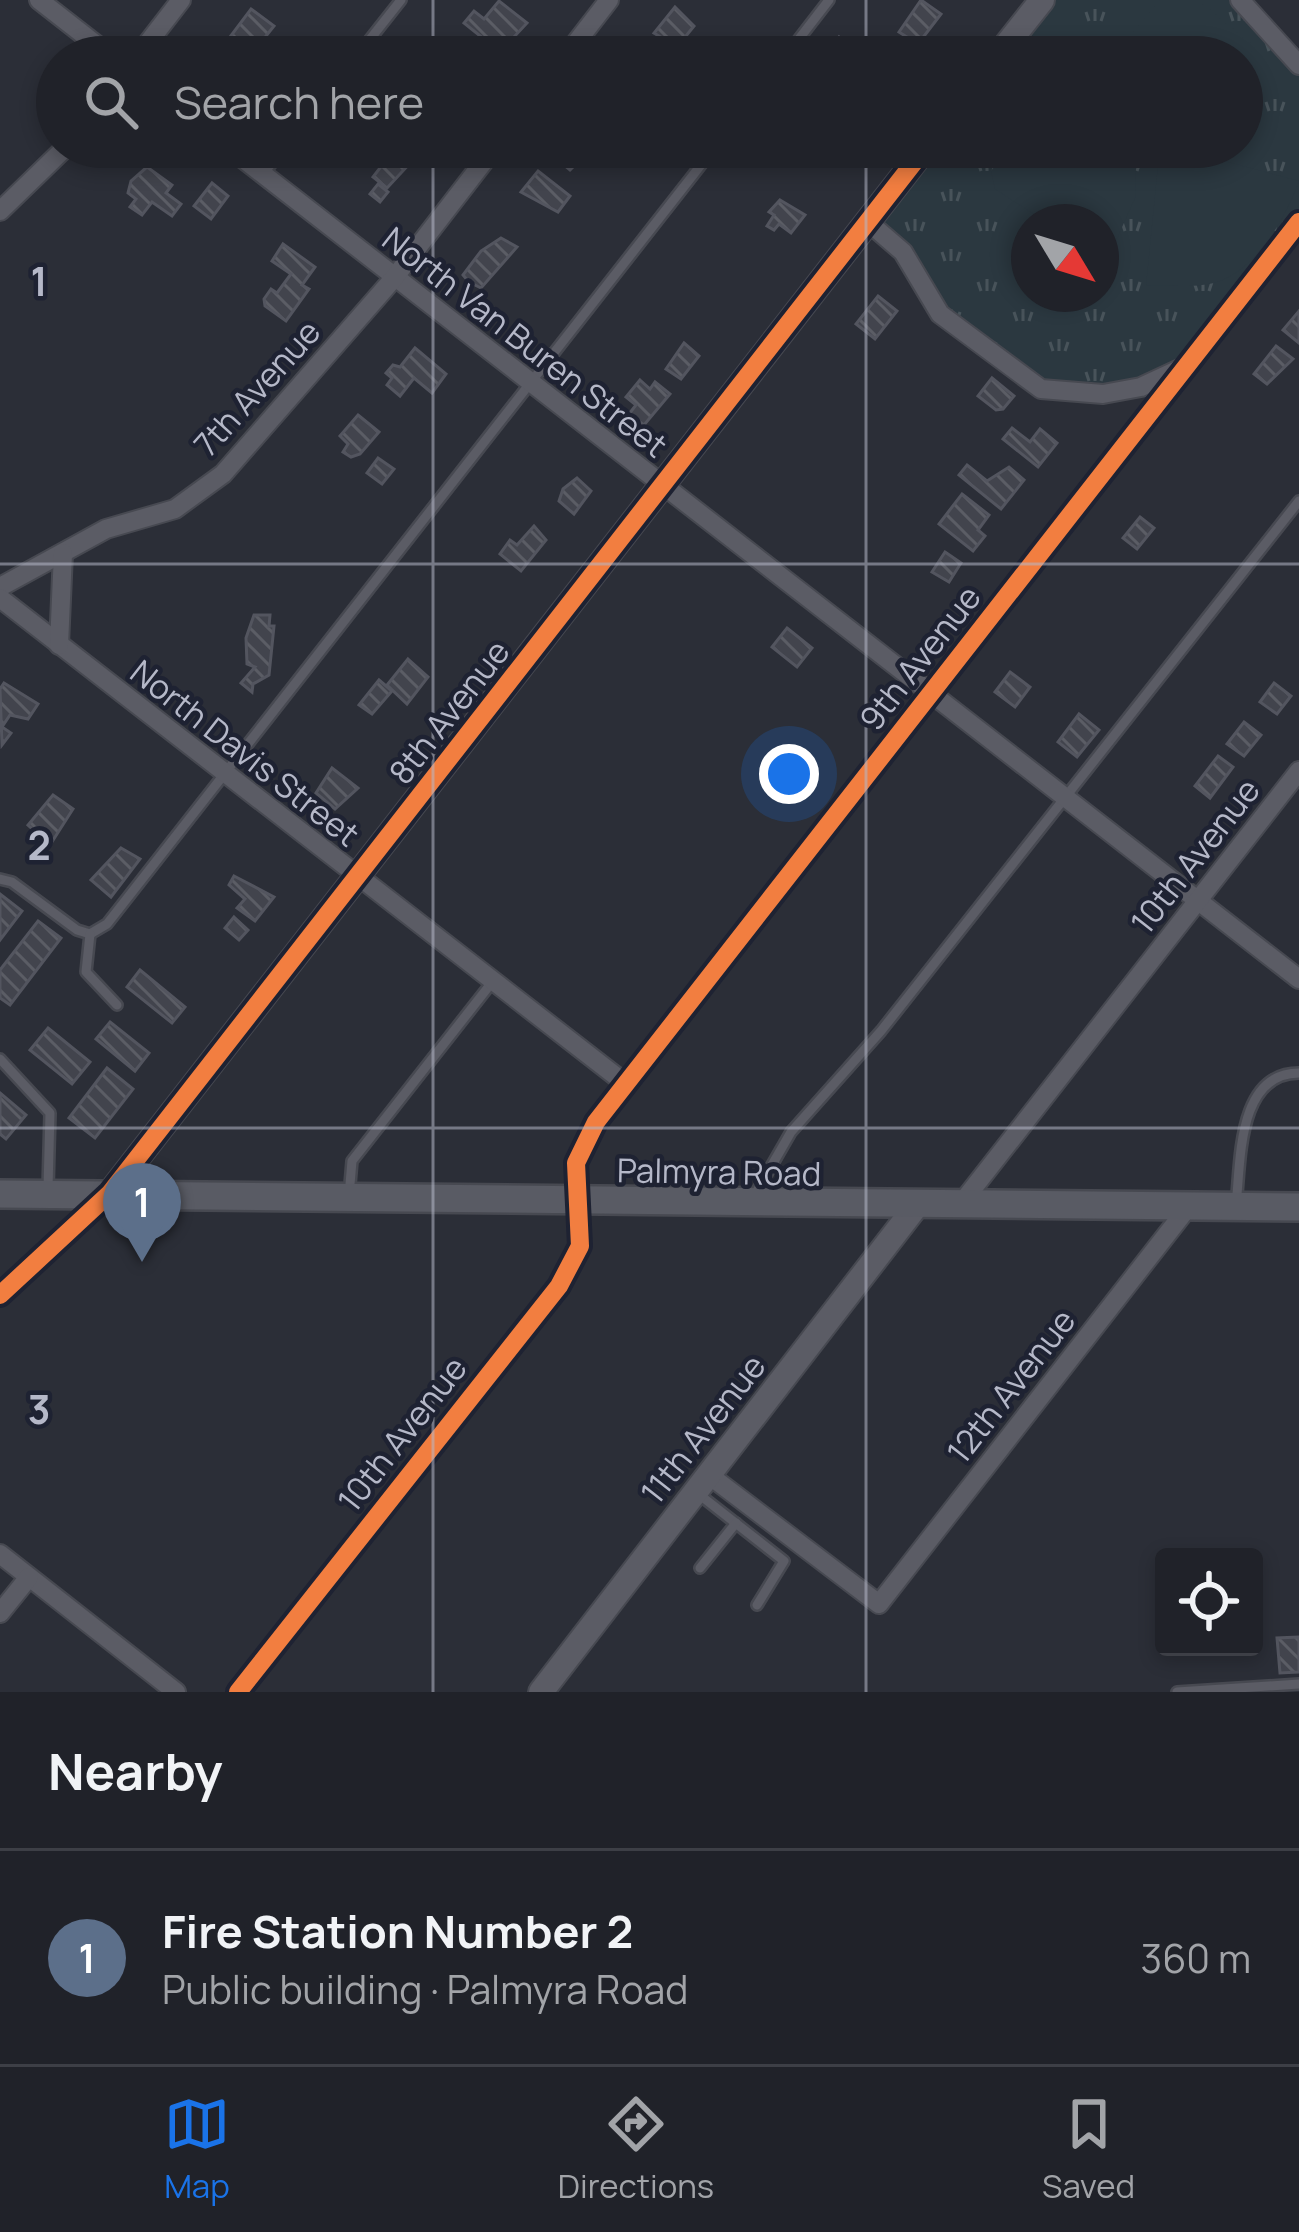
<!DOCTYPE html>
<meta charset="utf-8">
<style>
:root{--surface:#202229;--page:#2d2f35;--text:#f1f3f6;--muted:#a2a4a8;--line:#3d3f46;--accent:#1a73e8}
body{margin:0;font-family:Manrope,sans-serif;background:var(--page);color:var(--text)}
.controls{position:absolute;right:36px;bottom:36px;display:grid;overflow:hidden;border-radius:12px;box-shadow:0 6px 18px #0003}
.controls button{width:108px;height:108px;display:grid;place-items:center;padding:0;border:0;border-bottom:3px solid var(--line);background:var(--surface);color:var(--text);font:60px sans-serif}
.compass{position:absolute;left:1011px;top:204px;width:108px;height:108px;border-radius:50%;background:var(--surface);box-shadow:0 6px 18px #0003;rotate:128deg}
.you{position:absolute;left:789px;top:774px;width:42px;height:42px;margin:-30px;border:9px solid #fff;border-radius:50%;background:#1a73e8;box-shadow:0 0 0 18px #1a73e833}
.badge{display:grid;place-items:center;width:78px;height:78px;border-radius:50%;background:var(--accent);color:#fff;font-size:39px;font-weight:700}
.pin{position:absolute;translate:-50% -99px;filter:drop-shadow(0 3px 6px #0008)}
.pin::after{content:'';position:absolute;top:63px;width:42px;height:36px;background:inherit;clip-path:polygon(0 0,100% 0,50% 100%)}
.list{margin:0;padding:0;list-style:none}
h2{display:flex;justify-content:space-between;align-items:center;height:156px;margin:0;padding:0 48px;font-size:51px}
h2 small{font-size:39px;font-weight:400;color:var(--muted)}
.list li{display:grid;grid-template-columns:78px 1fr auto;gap:36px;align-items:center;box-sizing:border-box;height:216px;padding:0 48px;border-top:3px solid var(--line)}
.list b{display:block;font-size:45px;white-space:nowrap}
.list p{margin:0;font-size:39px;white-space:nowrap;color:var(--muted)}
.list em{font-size:39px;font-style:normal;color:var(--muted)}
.icon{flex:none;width:66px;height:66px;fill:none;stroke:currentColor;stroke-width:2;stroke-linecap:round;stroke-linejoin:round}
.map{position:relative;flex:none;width:1299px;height:1692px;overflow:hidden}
.search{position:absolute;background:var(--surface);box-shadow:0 6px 18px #0003;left:36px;right:36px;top:36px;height:132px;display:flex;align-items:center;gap:30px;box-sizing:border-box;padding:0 42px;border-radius:66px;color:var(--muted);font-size:45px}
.sheet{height:372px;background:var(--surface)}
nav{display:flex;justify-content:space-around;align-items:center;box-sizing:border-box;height:168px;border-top:3px solid var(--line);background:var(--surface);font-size:33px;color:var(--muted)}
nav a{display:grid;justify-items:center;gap:6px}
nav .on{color:var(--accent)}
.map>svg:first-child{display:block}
.grass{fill:url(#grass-tufts);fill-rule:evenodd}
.pitch{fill:#2b3840}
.building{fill:url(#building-back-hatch);stroke:#53555f;stroke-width:3}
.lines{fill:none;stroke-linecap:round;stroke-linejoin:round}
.service-casing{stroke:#474951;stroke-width:14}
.minor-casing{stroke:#474951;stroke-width:22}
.tertiary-casing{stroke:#474951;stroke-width:28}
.secondary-casing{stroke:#474951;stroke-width:32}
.service{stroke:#5b5c65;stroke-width:9}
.minor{stroke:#5b5c65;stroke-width:18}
.tertiary{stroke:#5b5c65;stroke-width:24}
.secondary{stroke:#595b64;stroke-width:27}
.cycleway-casing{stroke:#1e2232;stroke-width:26}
.cycleway{stroke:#f27e40;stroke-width:18}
.grid{fill:none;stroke:#b5b8c8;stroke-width:3;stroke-opacity:0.55}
.labels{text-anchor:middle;stroke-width:9;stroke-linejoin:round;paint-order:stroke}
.street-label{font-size:33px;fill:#b5b8c8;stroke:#1e2232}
.grid-label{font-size:39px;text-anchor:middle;font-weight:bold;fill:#b5b8c8;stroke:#1e2232;stroke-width:9;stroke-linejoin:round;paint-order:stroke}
</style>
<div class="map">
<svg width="1299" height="1692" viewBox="0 0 1299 1692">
<defs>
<pattern id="grass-tufts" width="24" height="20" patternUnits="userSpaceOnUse" patternTransform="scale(3)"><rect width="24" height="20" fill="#2b3840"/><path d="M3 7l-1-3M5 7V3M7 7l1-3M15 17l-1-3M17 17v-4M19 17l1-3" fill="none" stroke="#48535a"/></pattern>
<pattern id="building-back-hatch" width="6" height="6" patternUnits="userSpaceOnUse" patternTransform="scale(3)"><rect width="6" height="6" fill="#42444d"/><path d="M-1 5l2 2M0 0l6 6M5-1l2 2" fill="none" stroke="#5b5d65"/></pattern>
</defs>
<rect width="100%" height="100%" fill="#2b2e37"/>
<path class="grass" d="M1044,0h194l61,68v151l-112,145 -46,22 -81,6 -118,-79 -72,-92 57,-74h315v-90h-244zM1029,222h72v72h-72z"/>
<g class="pitch">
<path d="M1160,0h38l57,47 -13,17v-7h-130z"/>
<path d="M1010,147h126l-1,51 -28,63 -6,-3v-36h-55l-51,-33 -4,-18z"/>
<path d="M1171,147l128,34c-13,37 -44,91 -85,102 -21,5 -47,2 -68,3l13,-131z"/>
</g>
<g class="building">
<path d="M921,0l20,14 -23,30 -19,-12z"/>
<path d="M499,1l28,22 -27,29 -36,-29 10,-12 10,8z"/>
<path d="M675,7l19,19 -17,21 -23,-14z"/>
<path d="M251,9l23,17 -12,15 21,16h-34l-22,-16z"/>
<path d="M839,37l23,19 7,-8 11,9h-51l-3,-3z"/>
<path d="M645,42l16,15h-29z"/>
<path d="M388,147h11l15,12 -27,29 -14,-11 7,-9 -5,-4z"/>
<path d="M557,147h36l-23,23 -19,-16z"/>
<path d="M147,167l25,18 -6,8 15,11 -9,12 -20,-14 -10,13 -12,-8 6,-8 -8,-6 3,-12z"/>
<path d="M538,171l32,25 -12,16 -37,-20z"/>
<path d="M212,183l16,13 -17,23 -17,-13z"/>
<path d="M378,184l10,8 -8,10 -10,-8z"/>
<path d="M780,200l25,15 -14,18 -12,-9 -5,6 -7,-4 7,-11 -5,-3z"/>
<path d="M501,238l16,9 -36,41 -12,-6 -6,-7 18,-24z"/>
<path d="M283,244l32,23 -13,18 7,4 -23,32 -21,-15 -1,-7 7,-10 6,4 14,-19 -19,-13z"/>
<path d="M878,296l19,15 -22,28 -19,-15z"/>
<path d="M1299,311v32l-16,-13z"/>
<path d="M684,343l15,13 -18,23 -15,-10z"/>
<path d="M1276,346l17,13 -26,25 -13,-10z"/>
<path d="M415,348l31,26 -14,19 -18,-15 -14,18 -13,-11 5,-7 -6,-5 7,-8 7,2z"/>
<path d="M992,378l22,18 -11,13 -7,1 -18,-14z"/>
<path d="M640,380l10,9 5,-7 15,12 -26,31 -15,-11 7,-9 -10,-8z"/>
<path d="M358,415l21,17 -19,22 -9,3 -8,-5 5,-8 -8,-8z"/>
<path d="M1012,428l18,14 10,-13 17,14 -19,24 -35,-28z"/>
<path d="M378,458l16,11 -12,15 -15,-11z"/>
<path d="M967,465l20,16 22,-14 15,13 -23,29 -42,-34z"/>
<path d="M577,478l14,13 -17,23 -15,-13 4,-12z"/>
<path d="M962,494l27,21 -11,15 7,6 -12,15 -34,-27z"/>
<path d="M1140,517l14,11 -17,21 -14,-11z"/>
<path d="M534,526l12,14 -25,31 -21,-17 10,-14 7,5z"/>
<path d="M945,552l16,11 -12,19 -17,-10z"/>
<path d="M254,615h16l-1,11h5l-5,49 -16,9 -1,8 -11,-9 14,-16 -8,-3 -1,-26z"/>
<path d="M787,628l25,20 -15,19 -25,-20z"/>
<path d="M408,659l20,18 -21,27 -20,-19z"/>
<path d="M1010,672l20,15 -15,20 -20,-15z"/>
<path d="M379,680l13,11 -20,23 -13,-9z"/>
<path d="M4,683l34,21 -10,15 -18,-4 -8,12 9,6 -9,12 -2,-56z"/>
<path d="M1274,683l17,13 -14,18 -17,-12z"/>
<path d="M1079,714l20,16 -22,27 -19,-15z"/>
<path d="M1244,722l17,13 -17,21 -17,-12z"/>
<path d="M1218,756l15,11 -23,31 -15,-12z"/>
<path d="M332,768l26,20 -23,21 -19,-16z"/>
<path d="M53,795l20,14 -23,36 -22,-20z"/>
<path d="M121,848l19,11 -29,38 -20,-17z"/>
<path d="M234,876l40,21 -19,24 -18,-13 8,-9 -16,-14z"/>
<path d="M0,894l22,17 -22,29z"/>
<path d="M234,917l14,13 -9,10 -14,-12z"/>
<path d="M38,921l23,17 -51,67 -10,-7v-28z"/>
<path d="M140,970l45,37 -13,16 -45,-36z"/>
<path d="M110,1022l39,31 -14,18 -39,-32z"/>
<path d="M48,1028l42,34 -18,22 -42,-34z"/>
<path d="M107,1068l26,21 -38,49 -26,-20z"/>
<path d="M0,1093l26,22 -20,24 -6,-5z"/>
<path d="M1299,1637v35l-19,1 -3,-35z"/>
</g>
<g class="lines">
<defs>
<g id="service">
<path d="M356,57l45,-57"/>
<path d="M785,57l44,-57"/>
<path d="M263,174l22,-27"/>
<path d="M0,879l12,3 65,48 13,4 17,-10 608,-777"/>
<path d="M90,934l-4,38 31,33"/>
<path d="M0,1059l50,54 -2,75"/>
<path d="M349,1196l3,-35 141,-180"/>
<path d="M753,1198l38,-66 90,-101 418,-530"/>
<path d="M1236,1205c5,-44 1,-132 63,-132"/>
<path d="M696,1492l88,69 -27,44"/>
<path d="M700,1568l36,-45"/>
<path d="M1177,1692l122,-8"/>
</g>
<g id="minor">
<path d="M39,0l73,57"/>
<path d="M1240,0l59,65"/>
<path d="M137,57l44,-57"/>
<path d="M565,57l44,-57"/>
<path d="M228,147l1071,832"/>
<path d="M0,211l66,-64"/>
<path d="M867,221l36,31 37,62 101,75 62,5 38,-7 43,-20"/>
<path d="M0,587l106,-58 69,-20 48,-35 171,-196 101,-131"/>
<path d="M0,598l626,486"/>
<path d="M59,645l4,-92"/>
<path d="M960,1205l339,-434"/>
<path d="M0,1295l110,-102"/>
<path d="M709,1475l170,129 310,-398"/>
<path d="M0,1554l176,138"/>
<path d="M0,1613l29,-36"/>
<path d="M238,1692l321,-406 21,-40 -4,-83 20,-41 703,-900"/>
</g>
<g id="tertiary">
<path d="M997,57l45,-57"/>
<path d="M110,1193l816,-1046"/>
<path d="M541,1692l376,-487"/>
</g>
<path id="secondary" d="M0,1194l1299,13"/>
</defs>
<use href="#service" class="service-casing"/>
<use href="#minor" class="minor-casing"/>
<use href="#tertiary" class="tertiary-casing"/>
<use href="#secondary" class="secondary-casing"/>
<use href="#service" class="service"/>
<use href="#minor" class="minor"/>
<use href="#tertiary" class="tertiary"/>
<use href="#secondary" class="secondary"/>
<defs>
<g id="cycleway">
<path d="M0,1295l110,-102 816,-1046"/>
<path d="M238,1692l321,-406 21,-40 -4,-83 20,-41 703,-900"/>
</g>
</defs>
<use href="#cycleway" class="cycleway-casing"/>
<use href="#cycleway" class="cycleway"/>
</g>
<path class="grid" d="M433,0v57M866,0v57M433,147v1545M866,147v1545M0,564h1299M0,1128h1299"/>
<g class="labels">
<g class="street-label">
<text transform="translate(525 342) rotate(38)" y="12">North Van Buren Street</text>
<text transform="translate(257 388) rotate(-48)" y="12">7th Avenue</text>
<text transform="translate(920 658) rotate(-52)" y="12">9th Avenue</text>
<text transform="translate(449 712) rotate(-52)" y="12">8th Avenue</text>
<text transform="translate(245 753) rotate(38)" y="12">North Davis Street</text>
<text transform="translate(1195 856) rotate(-52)" y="12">10th Avenue</text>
<text transform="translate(719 1172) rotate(1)" y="12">Palmyra Road</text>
<text transform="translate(1011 1386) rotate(-52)" y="12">12th Avenue</text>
<text transform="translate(703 1429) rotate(-52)" y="12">11th Avenue</text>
<text transform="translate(402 1434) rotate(-52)" y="12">10th Avenue</text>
</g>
</g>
<g class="grid-label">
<text x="39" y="296">1</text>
<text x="39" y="860">2</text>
<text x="39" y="1424">3</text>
</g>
</svg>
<div class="controls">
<button><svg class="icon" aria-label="locate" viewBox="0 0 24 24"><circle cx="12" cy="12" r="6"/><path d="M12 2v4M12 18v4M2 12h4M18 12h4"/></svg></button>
</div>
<svg class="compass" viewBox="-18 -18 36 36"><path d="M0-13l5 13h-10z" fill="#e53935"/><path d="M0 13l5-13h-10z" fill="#a2a4a8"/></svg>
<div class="you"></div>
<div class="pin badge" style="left:142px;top:1262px;background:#5c6f8a">1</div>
<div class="search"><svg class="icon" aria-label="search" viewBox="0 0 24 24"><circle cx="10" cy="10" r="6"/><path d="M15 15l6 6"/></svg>Search here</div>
</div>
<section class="sheet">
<h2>Nearby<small></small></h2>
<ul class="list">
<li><span class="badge" style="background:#5c6f8a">1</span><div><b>Fire Station Number 2</b><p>Public building · Palmyra Road</p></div><em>360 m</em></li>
</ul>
</section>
<nav>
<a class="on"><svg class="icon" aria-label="map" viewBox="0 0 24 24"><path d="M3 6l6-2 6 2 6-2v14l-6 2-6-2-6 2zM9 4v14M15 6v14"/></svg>Map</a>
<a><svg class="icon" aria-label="directions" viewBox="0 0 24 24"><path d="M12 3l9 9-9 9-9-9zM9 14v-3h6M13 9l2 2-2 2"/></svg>Directions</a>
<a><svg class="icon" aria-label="saved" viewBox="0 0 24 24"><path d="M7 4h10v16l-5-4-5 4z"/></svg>Saved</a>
</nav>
